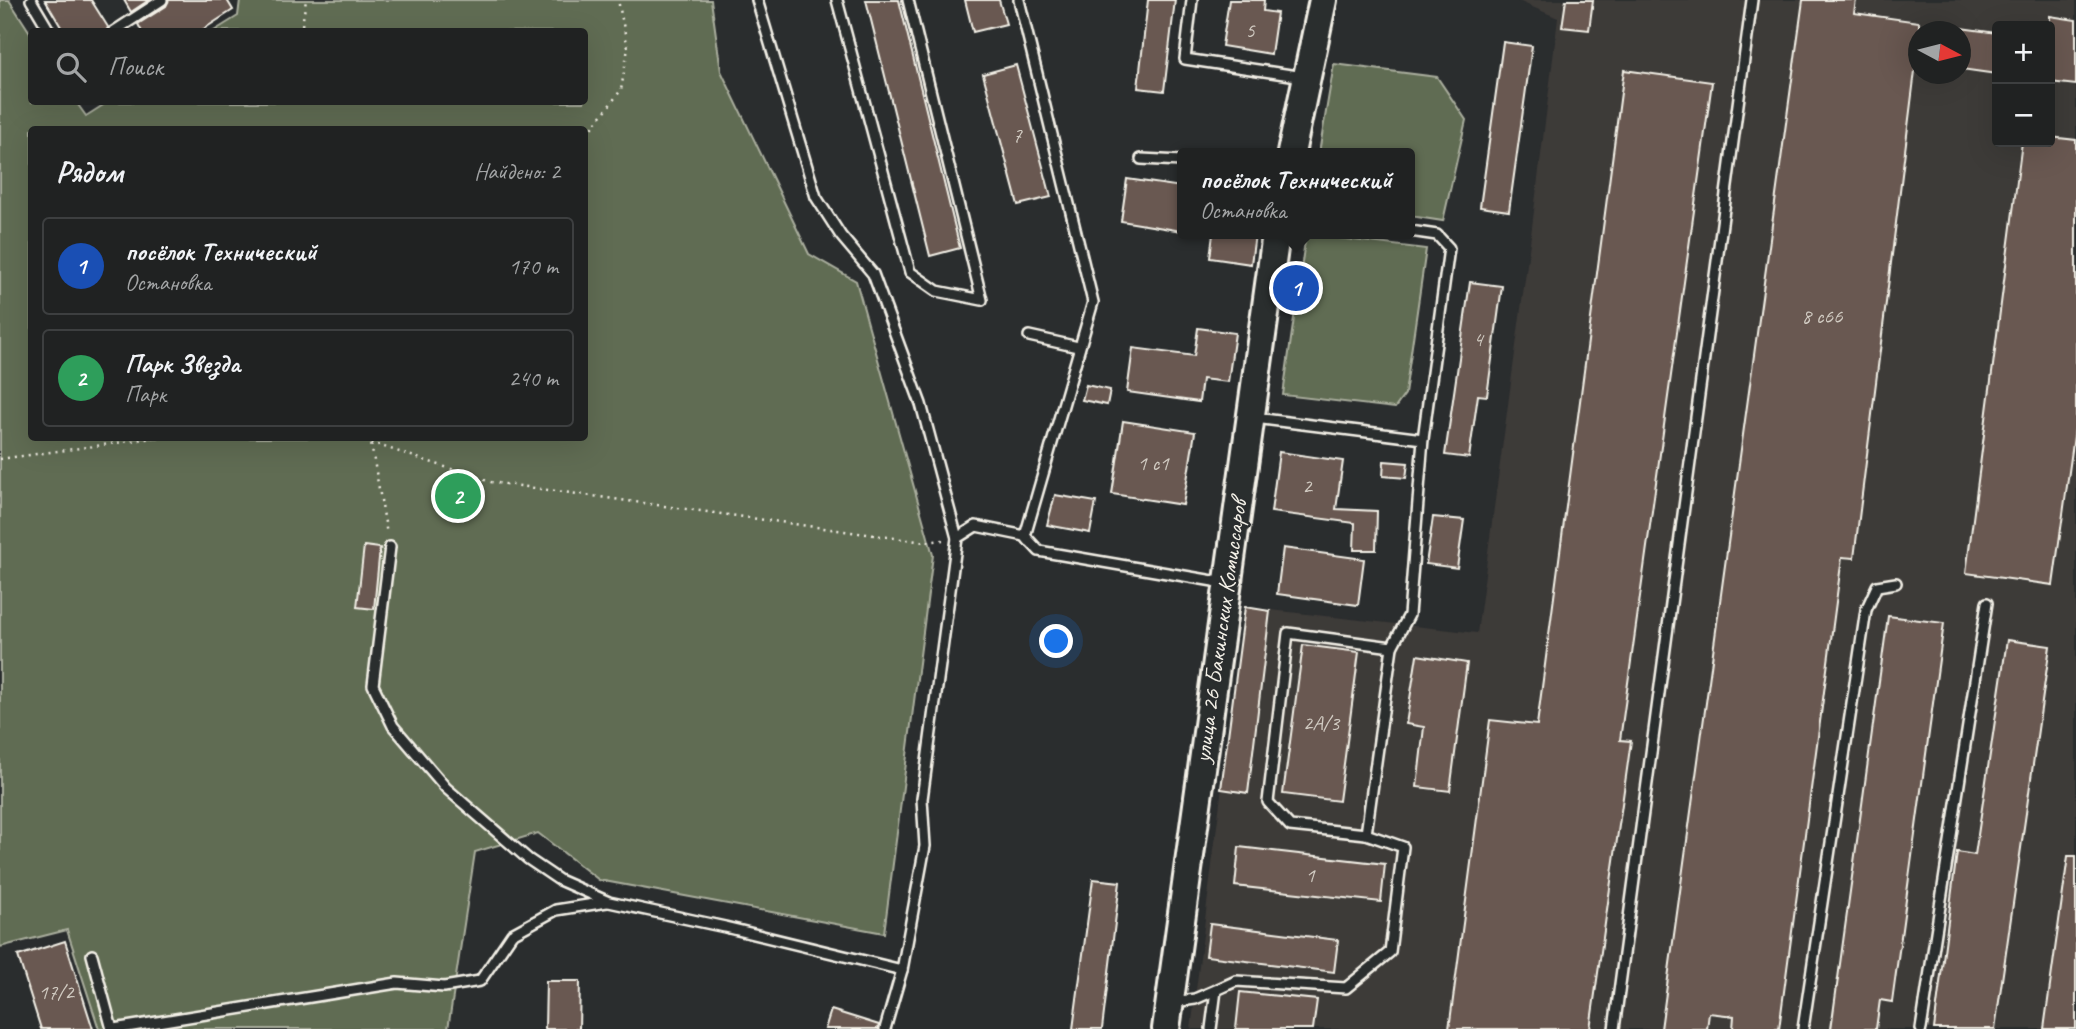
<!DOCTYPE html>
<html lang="ru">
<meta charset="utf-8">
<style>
:root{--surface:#202222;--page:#2d2f2f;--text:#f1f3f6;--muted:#a2a4a5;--line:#3d3f40;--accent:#ffd166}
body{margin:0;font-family:Caveat,sans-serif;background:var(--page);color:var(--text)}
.controls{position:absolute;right:21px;top:21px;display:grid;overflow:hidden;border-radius:7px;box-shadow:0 7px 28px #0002}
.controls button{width:63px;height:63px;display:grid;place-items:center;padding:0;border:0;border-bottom:2px solid var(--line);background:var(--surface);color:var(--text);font:35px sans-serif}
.compass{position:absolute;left:1908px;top:21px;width:63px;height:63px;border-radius:50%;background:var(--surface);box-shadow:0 7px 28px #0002;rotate:97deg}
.you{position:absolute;left:1057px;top:642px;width:24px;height:24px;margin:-18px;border:5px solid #fff;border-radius:50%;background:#1a73e8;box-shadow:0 0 0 10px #1a73e833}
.badge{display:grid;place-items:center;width:46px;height:46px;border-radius:50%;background:var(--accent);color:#fff;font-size:23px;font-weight:700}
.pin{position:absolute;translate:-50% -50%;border:4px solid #fff;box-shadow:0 2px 7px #0006}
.popup{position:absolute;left:1177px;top:148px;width:238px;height:91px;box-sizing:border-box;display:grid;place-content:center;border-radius:7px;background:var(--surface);filter:drop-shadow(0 2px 5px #0005);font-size:23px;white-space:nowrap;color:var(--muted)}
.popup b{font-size:26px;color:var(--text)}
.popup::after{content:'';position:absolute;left:50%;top:100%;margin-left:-14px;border:14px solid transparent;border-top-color:var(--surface)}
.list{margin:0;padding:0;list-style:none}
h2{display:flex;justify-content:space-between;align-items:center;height:91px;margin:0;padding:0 28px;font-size:30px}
h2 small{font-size:23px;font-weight:400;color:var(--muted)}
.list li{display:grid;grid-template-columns:46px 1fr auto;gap:21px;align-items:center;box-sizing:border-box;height:98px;margin:0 14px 14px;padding:0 14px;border:2px solid var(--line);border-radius:7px}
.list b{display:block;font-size:26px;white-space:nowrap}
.list p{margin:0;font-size:23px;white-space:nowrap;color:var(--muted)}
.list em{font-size:23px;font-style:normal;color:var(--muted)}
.icon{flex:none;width:38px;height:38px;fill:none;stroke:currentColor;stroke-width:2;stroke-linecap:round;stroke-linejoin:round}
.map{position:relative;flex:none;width:2076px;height:1029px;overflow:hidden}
.search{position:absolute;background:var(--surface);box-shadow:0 7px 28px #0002;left:28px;top:28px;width:560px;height:77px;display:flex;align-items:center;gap:18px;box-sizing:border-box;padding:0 24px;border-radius:7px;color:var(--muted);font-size:26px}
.panel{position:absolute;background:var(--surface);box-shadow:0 7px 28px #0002;left:28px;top:126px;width:560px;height:315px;border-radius:7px}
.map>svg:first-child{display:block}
.built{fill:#3d3a38;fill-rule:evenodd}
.green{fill:#616c53;stroke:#aaae9e;stroke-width:2;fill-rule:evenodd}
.building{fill:#695951;stroke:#f4f1e8;stroke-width:2}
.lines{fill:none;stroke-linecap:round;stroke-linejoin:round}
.lane-casing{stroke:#f4f1e8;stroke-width:14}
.secondary-casing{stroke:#f4f1e8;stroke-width:32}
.path{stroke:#f4f1e8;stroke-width:2.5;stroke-dasharray:2 5;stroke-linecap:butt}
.lane{stroke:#2a2d2e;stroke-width:9}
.secondary{stroke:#2a2d2e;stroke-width:26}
.labels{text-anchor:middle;stroke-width:5;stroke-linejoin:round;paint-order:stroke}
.number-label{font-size:21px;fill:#d1cbc2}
.street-label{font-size:24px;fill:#f4f1e8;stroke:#2a2d2e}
</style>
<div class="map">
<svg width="2076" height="1029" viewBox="0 0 2076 1029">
<rect width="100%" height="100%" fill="#2a2d2e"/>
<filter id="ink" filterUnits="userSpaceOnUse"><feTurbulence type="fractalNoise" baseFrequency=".0143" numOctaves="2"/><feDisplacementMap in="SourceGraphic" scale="14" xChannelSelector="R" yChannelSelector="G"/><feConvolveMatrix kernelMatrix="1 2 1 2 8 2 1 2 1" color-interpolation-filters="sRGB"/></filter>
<g filter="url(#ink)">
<path class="built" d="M1516,0h560v1029h-885l54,-422 232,26 54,-398 27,-217zM1997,26h53v116h-53zM1918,32h42v42h-42z"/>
<g class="green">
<path d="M0,0h9l22,34 1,68h44l10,14 22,-14h476v-70l-370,-1 24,-15 2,-16h471l10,71 88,183 47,27 77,274 -49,378 -285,-53 -61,-47 -63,19 -27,177h-349l-32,-99 -67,17zM32,130h552v308h-552z"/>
<path d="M1334,64l103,13 29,43 -23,101 -33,-5v-63h-91z"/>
<path d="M1306,234l120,15 -21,145 -10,14 -112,-13z"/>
</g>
<g class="building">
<path d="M45,0h46l17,27 -2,5h-42z"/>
<path d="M124,0h25l-18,12z"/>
<path d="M169,0h58l6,10 -34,22h-57l-4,-8 28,-18z"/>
<path d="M866,0h33l61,248 -30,8z"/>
<path d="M965,0h34l7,24 -33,8z"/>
<path d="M1148,0h27l-11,91 -26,-3z"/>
<path d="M1229,0h35l-1,11 14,2 -6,41 -49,-8z"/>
<path d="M1566,0h27l-4,30 -27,-3z"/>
<path d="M1803,0h53l-2,13 65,9v41h-3l-62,495 -12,-1 -63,472h-46l1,-13 -25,-3 -2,16h-46z"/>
<path d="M2050,16l26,4v65l-26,-3z"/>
<path d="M1961,28l36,5v41l-36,-5z"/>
<path d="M1503,42l29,4 -23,165 -29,-4z"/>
<path d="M1016,65l35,132 -33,8 -35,-131z"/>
<path d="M1624,70l88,12 -92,658 11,1 -41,288h-141l41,-309 47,5z"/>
<path d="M2050,137l26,3v282l-23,163 -87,-12 56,-431h28z"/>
<path d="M1127,179l55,8v44l-61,-10z"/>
<path d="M1213,234h42l-4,30 -41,-6z"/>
<path d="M1470,282l32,4 -15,110 -9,-1 -9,63 -24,-3z"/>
<path d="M1198,328l37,5 -7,49 -26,-3 -3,23 -72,-10 6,-44 61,8z"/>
<path d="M1086,385l24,5 -3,15 -25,-5z"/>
<path d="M1123,421l72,11 -12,73 -71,-11z"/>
<path d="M1279,452l64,9 -7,48 41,2 -1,39h-22l1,-27 -84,-11z"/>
<path d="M1384,461l24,2 -2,15 -23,-2z"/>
<path d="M1055,495l41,7 -6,31 -43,-8z"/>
<path d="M1433,517l31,3 -7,48 -31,-4z"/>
<path d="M364,546l16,2 -6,61 -17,-2z"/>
<path d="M1283,548l81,11 -6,46 -81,-11z"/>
<path d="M1245,607l25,4 -22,182 -27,-4z"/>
<path d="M1888,616l56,7 -52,379 -12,-2 -4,29h-45z"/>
<path d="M2007,640l43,6 -55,383h-61l23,-177 18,3z"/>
<path d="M1303,645l56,7 -20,149 -56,-7z"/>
<path d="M1417,655l50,8 -17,128 -33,-4 7,-60 -18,-3z"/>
<path d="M1239,847l146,17 -4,38 -146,-16z"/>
<path d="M2068,856h8v173h-32z"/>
<path d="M1093,879l27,3 -18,147h-29z"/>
<path d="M1210,924l128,16 -4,32 -128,-16z"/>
<path d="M65,941l28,88h-52l-23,-73z"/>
<path d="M546,981h34l-1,48h-34z"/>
<path d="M1240,992l77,8 -4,29h-77z"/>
<path d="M831,1010l48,15 -1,4h-53z"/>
</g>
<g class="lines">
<defs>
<g id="lane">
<path d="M31,0l19,32"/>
<path d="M757,0l59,197 25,39 32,38 48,130 36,134 -35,261 3,47 -23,124"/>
<path d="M837,0l73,272 27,19 45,9 -74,-300"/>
<path d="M1019,0l74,302 -68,234 14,15 186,32"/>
<path d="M1192,0l-7,59 119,18"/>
<path d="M113,32l49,-32"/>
<path d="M1141,159l41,2"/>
<path d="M1029,336l49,11"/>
<path d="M1255,418l168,21"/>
<path d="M957,538l19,-12 49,10 4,5"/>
<path d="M390,547l-17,138 20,41 53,62 82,71 31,21 50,22 116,25 177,43 -17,59"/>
<path d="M1366,834l26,-187 17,-32 14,-176 26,-191 -12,-13 -27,-4"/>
<path d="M92,955l20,74"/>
<path d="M1174,1002l21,-3 21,-9"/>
<path d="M114,1029l283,-46 47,4 36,-6 32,-47 44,-24 51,-8"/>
<path d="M1211,1029l5,-39 20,-9 110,7 44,-36 13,-105 -37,-13 -76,-8 -22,-24 20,-169 104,14"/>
<path d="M1614,1029l138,-1029"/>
<path d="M1803,1029l63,-419 11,-24 19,-3"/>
<path d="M1921,1029l66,-426"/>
</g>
<g id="secondary">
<path d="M1291,153l32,-153"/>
<path d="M1166,1029l110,-795"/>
</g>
</defs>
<use href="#lane" class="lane-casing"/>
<use href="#secondary" class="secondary-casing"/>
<g class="path">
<path d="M301,32l5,-32"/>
<path d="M584,139l37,-49 7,-42 -10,-48"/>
<path d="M366,438l3,4 122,40 433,60 19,-2"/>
<path d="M370,438l17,96"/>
<path d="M0,459l153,-21"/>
</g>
<use href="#lane" class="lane"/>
<use href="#secondary" class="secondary"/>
</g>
</g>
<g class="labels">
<g class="number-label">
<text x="1250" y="37">5</text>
<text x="1017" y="142">7</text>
<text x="1822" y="323">8 с66</text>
<text x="1478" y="346">4</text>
<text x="1153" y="470">1 с1</text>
<text x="1307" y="493">2</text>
<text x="1321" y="730">2А/3</text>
<text x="1310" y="882">1</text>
<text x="56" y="999">17/2</text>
</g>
<g class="street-label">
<text transform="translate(1220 631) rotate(-82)" y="8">улица 26 Бакинских Комиссаров</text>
</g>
</g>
</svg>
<div class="controls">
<button>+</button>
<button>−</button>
</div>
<svg class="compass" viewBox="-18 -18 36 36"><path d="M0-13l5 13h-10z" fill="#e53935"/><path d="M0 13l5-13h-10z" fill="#a2a4a5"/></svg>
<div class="you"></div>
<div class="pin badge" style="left:1296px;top:288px;background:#1a4fb4">1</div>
<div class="popup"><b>посёлок Технический</b>Остановка</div>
<div class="pin badge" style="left:458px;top:496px;background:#2e9e5b">2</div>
<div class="search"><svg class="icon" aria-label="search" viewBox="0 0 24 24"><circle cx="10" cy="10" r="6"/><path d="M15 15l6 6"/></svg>Поиск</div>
<section class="panel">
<h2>Рядом<small>Найдено: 2</small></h2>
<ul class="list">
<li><span class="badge" style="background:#1a4fb4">1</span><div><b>посёлок Технический</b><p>Остановка</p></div><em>170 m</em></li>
<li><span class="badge" style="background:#2e9e5b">2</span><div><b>Парк Звезда</b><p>Парк</p></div><em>240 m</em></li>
</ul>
</section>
</div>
